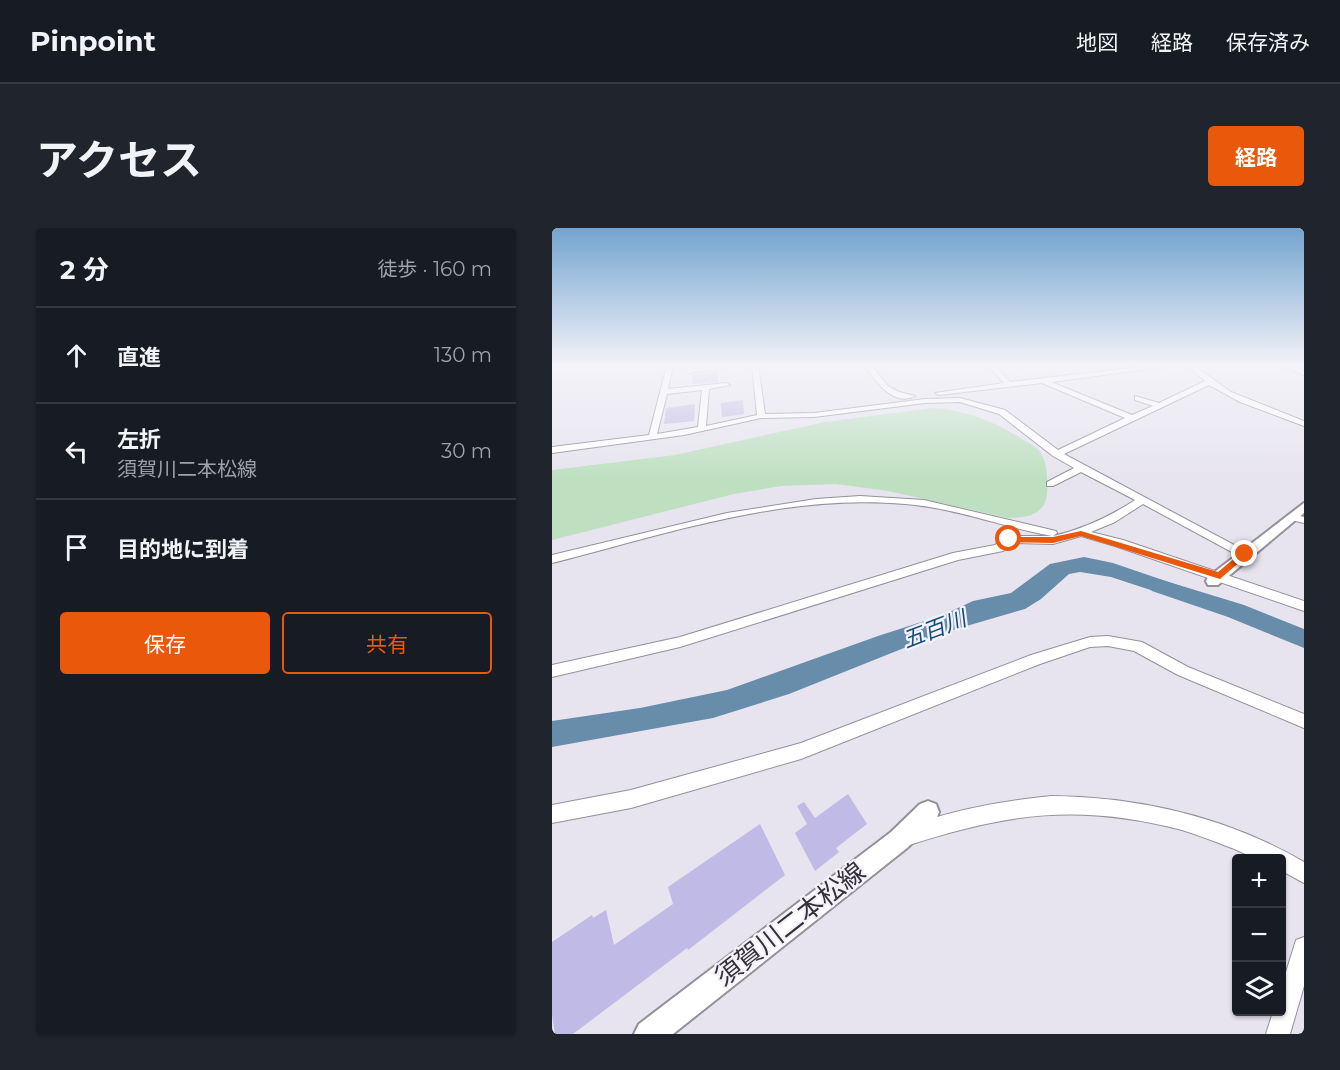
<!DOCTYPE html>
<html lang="ja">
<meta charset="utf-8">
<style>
:root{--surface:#171b24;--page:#20242c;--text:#f1f3f6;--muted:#9ea1a6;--line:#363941;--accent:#ea580c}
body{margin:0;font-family:Montserrat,"Noto Sans JP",sans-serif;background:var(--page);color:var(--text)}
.controls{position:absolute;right:18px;bottom:18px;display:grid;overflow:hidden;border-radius:6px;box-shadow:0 2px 4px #0004}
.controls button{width:54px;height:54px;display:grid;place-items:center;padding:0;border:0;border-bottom:2px solid var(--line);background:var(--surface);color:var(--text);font:30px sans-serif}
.stop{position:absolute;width:18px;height:18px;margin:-14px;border:4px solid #ea580c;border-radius:50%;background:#fff}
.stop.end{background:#ea580c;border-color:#fff;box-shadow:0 2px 6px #0008}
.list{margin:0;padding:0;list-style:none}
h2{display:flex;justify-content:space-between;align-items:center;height:78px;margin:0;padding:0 24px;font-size:26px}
h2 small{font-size:20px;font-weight:400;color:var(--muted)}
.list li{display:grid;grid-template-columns:39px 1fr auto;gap:18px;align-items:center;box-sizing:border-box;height:96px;padding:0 24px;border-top:2px solid var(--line)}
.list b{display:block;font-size:22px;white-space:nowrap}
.list p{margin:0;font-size:20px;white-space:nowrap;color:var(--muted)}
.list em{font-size:20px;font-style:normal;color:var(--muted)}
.actions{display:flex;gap:12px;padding:18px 24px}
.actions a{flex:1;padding:14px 0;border:2px solid var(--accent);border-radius:6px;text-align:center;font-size:21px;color:var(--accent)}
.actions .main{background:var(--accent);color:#fff}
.icon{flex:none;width:33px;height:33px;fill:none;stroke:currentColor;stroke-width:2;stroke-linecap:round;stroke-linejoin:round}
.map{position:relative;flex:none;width:752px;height:806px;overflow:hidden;border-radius:6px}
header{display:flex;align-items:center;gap:36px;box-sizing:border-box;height:84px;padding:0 30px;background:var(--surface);border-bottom:2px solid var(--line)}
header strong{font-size:28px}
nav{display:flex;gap:33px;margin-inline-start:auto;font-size:21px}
.intro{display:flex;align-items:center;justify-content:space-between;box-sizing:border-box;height:144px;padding:0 36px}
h1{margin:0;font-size:42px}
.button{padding:15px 27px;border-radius:6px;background:var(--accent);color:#fff;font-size:21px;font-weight:700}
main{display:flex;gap:36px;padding:0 36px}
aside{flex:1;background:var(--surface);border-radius:6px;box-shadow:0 2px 4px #0004}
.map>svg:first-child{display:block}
.green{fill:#bee0c1}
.water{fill:#678dab}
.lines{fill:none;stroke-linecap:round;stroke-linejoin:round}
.river{fill:#678dab;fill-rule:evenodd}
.building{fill:#c0bae6}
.minor-casing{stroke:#93909a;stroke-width:2}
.major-casing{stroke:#93909a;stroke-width:4}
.minor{fill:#fff;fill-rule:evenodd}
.major{fill:#fff;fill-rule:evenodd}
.route{fill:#ea580c}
.labels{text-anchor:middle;stroke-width:4.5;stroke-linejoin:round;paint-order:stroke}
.water-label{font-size:22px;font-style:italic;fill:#0f4f79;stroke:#f5f1fc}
.near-street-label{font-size:26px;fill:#323135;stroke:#f5f1fc}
</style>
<header>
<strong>Pinpoint</strong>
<nav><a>地図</a><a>経路</a><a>保存済み</a></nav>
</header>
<div class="intro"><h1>アクセス</h1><a class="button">経路</a></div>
<main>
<aside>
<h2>2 分<small>徒歩 · 160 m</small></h2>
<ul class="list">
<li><svg class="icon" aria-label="ahead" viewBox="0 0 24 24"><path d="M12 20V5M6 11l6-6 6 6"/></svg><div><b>直進</b></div><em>130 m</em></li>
<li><svg class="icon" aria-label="left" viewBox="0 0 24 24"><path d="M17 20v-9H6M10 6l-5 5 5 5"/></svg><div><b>左折</b><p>須賀川二本松線</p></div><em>30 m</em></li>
<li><svg class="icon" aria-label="arrive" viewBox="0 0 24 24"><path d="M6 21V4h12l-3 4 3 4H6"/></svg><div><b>目的地に到着</b></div></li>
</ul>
<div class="actions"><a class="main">保存</a><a>共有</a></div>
</aside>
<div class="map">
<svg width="752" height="806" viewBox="0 0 752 806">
<rect width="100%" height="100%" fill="#e7e4ef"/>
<path class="green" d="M380,180c35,2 64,14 93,33 5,3 13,7 15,11 5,6 7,19 7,26 3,32 -10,40 -39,40l-120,-27 -52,-7 -55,2 -47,8 -182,46v-70l123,-15 150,-33z"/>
<path class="water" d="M532,329l29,6 79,27 -11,10 -70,-23 -31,-5 -11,2 -28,25 -16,10 -86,25 -150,60 -76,24 -161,29v-26l88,-13 87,-18 151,-54 65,-21 30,-14 38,-8 39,-29z"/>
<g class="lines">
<path class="river" d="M607,351l85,26 60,24v19l-76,-31 -76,-26 -3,-5 3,-5z"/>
</g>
<g class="building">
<path d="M166,143v11l-26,2 1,-9z"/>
<path d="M191,172l1,14 -22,3 -1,-14z"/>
<path d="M143,176l-1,17 -30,3 2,-16z"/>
<path d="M296,566l19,30 -31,24 3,4 -24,19 -20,-38 12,-9 -10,-18 7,-4 11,16z"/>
<path d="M208,596l25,51 -97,75 -1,-2 -114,86h-18l-3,-19v-73l40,-27 1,3 13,-8 8,35 59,-41 -5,-17z"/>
</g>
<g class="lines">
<defs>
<g id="minor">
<path d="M115,137h6l-5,24 58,-6 4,2 -21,4 -3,37 51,-11 -5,-50h6l7,49 49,-1 111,-14 35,-1 45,12 53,40 67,-32 -83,-35 -103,12 -4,-2 69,-10 -16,-18h7l15,17 148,-17h20l-127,17 81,33 21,-9 -18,-6v-4l24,7 46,-22 -19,-16h7l38,27 73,29v5l-64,-24 -31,-17 -145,69 187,100 -2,3h-8l-98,-53 -28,18 -24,10 32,8 181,61v10l-189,-65 -34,-10 -28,8 -41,-1 -9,8 -45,9 -278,87 -128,30v-12l128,-28 273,-84 42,-8 10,-9h47c-49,-9 -97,-28 -147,-32 -120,-11 -238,30 -353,59v-8l175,-42 89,-14 44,-3 64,4 132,31 1,2 -4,3c30,-7 56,-19 82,-36l-54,-28 -28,14h-6v-4l27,-14 -21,-12 -54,-42 -39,-12 -35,1 -111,14 -53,1 -77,17 -132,18v-6l97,-12zM150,162l-4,37 -41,7 10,-40z"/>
<path d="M135,137h6v4l26,-3 3,2 -33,5 -3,-2z"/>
<path d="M313,137h6l17,21 11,6 16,4c-21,11 -41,-15 -50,-31z"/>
<path d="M729,137h9l14,6v4z"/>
<path d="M739,286l13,3v6l-17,-4 -1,-2z"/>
<path d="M556,408l34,6 46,25 116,47v14l-126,-53 -44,-24 -26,-5 -18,1 -50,17 -239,95 -170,49 -79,15v-18l79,-15 170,-47 230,-88 59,-18z"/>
<path d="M499,568c88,1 176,21 253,66v21l-22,-12v-13c-8,0 -16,1 -23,0 -10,-1 -21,-8 -30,-11 -15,-6 -31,-12 -47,-17 -103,-27 -173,-17 -273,15l-7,-2 -2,-7 2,-7c48,-19 99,-28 149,-33z"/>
<path d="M752,709v49l-14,48h-24l7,-22h9v-27l14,-45z"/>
</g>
<g id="major">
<path d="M752,275v10l-86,72h-10l-2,-4 2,-4z"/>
<path d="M376,573l8,3 3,8 -3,8 -29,28 -234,186h-39l5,-10 252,-192 29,-28z"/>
</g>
</defs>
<use href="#minor" class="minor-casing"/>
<use href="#major" class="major-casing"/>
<use href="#minor" class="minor"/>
<use href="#major" class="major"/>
</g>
<linearGradient id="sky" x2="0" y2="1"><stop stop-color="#74a4d0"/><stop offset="0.55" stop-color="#f4f3f8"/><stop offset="1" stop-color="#f4f3f8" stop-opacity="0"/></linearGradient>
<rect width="752" height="250" fill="url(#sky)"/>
<path class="route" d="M529,303l137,41 24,-20 7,2 -29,25 -139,-43 -28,7 -44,-1 -4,-3 4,-2h44z"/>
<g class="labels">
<g class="water-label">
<text transform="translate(382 401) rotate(-21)" y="8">五百川</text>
</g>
<g class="near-street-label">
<text transform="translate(238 696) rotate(-38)" y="9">須賀川二本松線</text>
</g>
</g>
</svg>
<div class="controls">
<button>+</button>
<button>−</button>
<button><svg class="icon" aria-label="layers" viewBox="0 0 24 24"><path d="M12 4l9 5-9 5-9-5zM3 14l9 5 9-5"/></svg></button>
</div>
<div class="stop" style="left:457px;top:311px"></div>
<div class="stop end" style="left:693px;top:326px"></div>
</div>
</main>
